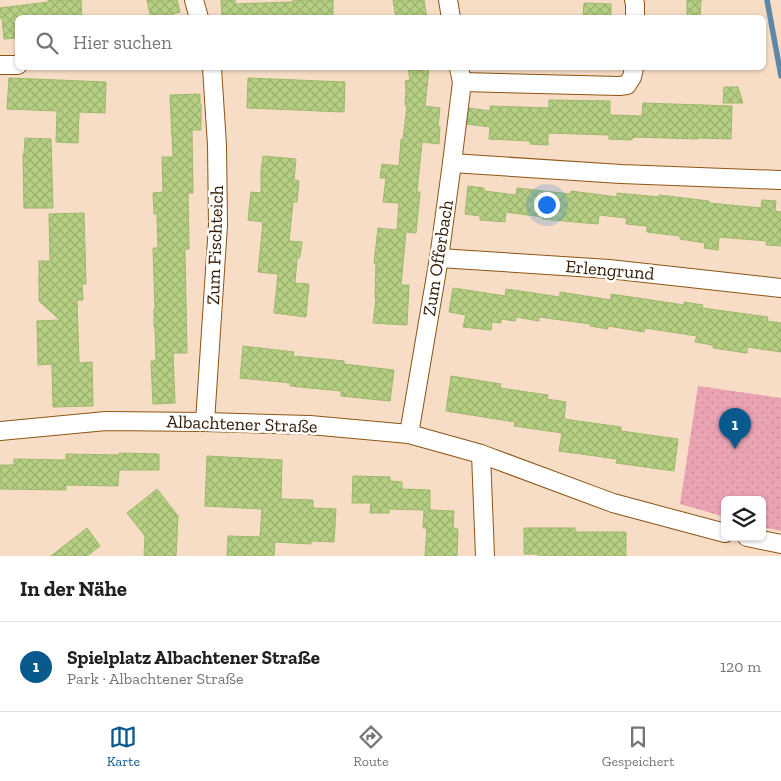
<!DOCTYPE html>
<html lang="de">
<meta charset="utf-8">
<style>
:root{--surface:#fff;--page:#f6f6f6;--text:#202124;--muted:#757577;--line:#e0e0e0;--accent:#085a8d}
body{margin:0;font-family:"Zilla Slab",serif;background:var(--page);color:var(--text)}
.controls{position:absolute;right:15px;bottom:15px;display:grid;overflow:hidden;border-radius:8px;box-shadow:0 1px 4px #0004}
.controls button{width:45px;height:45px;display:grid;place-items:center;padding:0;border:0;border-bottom:1px solid var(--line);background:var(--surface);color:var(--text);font:25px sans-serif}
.you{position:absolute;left:546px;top:204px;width:18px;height:18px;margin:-12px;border:4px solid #fff;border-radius:50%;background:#1a73e8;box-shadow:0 0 0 8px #1a73e833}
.badge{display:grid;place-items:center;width:32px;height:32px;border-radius:50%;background:var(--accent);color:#fff;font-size:16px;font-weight:700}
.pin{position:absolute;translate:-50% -41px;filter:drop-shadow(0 1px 2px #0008)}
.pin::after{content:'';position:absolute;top:26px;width:18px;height:15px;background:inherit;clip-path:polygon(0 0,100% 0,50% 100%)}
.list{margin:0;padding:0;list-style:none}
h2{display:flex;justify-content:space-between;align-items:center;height:65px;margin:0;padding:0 20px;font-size:21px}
h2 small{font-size:16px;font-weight:400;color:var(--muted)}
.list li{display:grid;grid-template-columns:32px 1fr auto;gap:15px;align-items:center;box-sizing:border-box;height:90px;padding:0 20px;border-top:1px solid var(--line)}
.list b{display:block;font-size:19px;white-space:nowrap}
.list p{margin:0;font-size:16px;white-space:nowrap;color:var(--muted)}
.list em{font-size:16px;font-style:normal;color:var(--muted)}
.icon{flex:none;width:28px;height:28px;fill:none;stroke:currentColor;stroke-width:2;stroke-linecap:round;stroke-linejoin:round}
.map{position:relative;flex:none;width:781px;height:556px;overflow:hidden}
.search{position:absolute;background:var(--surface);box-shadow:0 1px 4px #0004;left:15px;right:15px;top:15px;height:55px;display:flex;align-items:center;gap:12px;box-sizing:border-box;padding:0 18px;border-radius:8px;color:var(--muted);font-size:19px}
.sheet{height:155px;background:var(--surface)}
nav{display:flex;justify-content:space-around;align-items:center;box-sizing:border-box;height:70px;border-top:1px solid var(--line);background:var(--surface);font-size:14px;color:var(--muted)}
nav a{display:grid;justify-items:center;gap:2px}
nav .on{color:var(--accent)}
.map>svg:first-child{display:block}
.green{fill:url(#green-dots)}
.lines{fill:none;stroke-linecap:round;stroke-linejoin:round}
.stream{stroke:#5f88a6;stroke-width:5.5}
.building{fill:url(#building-cross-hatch);stroke:#9fb86d}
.minor-casing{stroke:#8c5515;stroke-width:20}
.minor{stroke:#fff;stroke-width:18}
.labels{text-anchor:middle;stroke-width:5;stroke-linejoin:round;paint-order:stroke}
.street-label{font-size:18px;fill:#301901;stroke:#fff}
</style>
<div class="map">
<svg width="781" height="556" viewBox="0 0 781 556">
<defs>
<pattern id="green-dots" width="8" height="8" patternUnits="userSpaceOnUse" patternTransform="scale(1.25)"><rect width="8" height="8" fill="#e9a3b3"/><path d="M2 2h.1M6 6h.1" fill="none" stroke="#c88c98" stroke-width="1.8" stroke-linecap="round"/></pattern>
<pattern id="building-cross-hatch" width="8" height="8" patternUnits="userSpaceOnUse" patternTransform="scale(1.25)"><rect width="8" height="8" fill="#b5cf83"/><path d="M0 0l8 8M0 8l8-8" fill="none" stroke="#9cb16f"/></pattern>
</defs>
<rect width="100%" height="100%" fill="#f7ddc6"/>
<path class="green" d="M698,386l83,12v133l-19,-4v-27h-37v17l-45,-13z"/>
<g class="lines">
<path class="stream" d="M767,0l14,76"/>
</g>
<g class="building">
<path d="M48,0h33l1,18h-64v20l-14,1 -2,-21h-2v-10l49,-6z"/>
<path d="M147,0h30l3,12 -21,6h-8z"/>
<path d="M221,0h14v4l58,-2v-2h40v18h-98v-3l-13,1z"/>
<path d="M393,0h31l3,18h-31z"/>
<path d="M687,0h14l-1,18h-13z"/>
<path d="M584,3l27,1v14h-28z"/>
<path d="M408,68h21l-4,38 15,2 -2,19h2l-1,17 -17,-2 -5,50h3l-4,41 -10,-1 -5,53h8l-2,40 -34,-2 3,-25h-1l1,-34 -2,-1 4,-35 19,2 2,-27 -16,-1 3,-24h-6l2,-14 17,2 2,-27 2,1 4,-34 -2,-1 1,-15 -1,-9 5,-1z"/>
<path d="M9,78l97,4 -1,31 -26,-1 -1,31 -22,-1 1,-31 -50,-2z"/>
<path d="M248,78l97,4 -1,30 -97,-4z"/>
<path d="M724,87h14l5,16h-20z"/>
<path d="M200,94v10h1v26h-9l1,63h-5l1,56h-4l2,104h-14l2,50 -22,1 -2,-43h5l-1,-34h-1v-18h1l-2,-61h5l-1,-34h-3l-1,-21 10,-1 -1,-35h11l-3,-62z"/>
<path d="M549,100l61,1v14l32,1 1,-13 89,3 -1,33 -33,-1v1l-64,-2 -3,3 -22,-1v-4l-61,-2v12l-18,-1v-3l-41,-2 1,-12 -23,-3 2,-16 21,3v-5l59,2z"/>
<path d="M25,138l26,1 2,69h-29l-1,-54h1z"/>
<path d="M263,156l33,3 -2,21 5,1 -2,21h-4l-4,39 13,1 -2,15 -3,2 -2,24 14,1 -3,33 -32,-4 4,-39 -20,-2 5,-50 -15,-2 3,-28 10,1v-22z"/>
<path d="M468,186l16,2v3l32,4 1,-7 54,6v-3l46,6v-4l42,4v-2l50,6v2l52,5 1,-8 14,1 -1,10 6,1v34l-15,-1 1,-4 -48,-4 -1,13 -14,-2 1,-5 -25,-4v-3l-33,-4v-6l-21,-2 1,-6 -28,-3 -1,9 -56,-5v-2l-36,-5 -1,10 -25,-2v-4l-15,-2z"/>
<path d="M84,213l2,71h-4l1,16h-6l2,63 13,-1 1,44 -40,1 -1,-43 -14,1 -1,-44 23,-1 -21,-19v-40h11l-1,-47z"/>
<path d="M453,288l52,8 1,-7 54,8v-5l51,8v-6l73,11v-3l19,3 -1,3 66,9 -1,4 14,2v29l-34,-5v6l-34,-5v-3l-18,-3 2,-6 -52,-8 -1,4 -36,-6v3l-18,-3 1,-2 -52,-7v4l-23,-4 -1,4 -14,-2v4l-9,-1 -1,8 -28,-3 3,-12 -17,-3z"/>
<path d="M243,346l51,6 -1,4 51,5v3l50,6 -4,31 -49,-5v-5l-51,-5 1,-3 -51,-5z"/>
<path d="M451,376l50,8 -1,4 48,7 -1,4 19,3 -2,17 57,8v4l57,8 -4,32 -58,-8 1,-4 -58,-8 3,-18 -48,-7 1,-4 -69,-11z"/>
<path d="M119,453l40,1v16h-40l-1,16 -52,-1v5l-66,-1v-24h14v-6l52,1v-6l53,1z"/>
<path d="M207,456l75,4 -1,39 32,1v8l23,1 -2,33 -23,-1v3l-36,-2 -1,14h-47l1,-20 32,1 2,-28 -57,-3z"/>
<path d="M353,476l37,1v4l12,1v7l28,1v20l24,1 -1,17 5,1 -1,27h-32l2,-28h-4l1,-18 -35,-1v4h-19l1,-10h-19z"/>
<path d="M157,489l21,27 -2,40h-32l1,-20 -18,-23z"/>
<path d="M87,528l13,18 -13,10h-36z"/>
<path d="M524,528h51v4h51v24h-88v-2h-14z"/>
</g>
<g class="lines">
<defs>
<g id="minor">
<path d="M194,0l5,18"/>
<path d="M448,0l3,18"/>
<path d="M634,0l1,4v14"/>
<path d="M0,65h18"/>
<path d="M462,82l157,4 8,-1 5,-8 2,-9"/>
<path d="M452,163l169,11 159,6"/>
<path d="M439,258l170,11 172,19"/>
<path d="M205,422l13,-197 -1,-80 -5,-77"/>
<path d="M0,431l106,-10 99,1 105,3 99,9 72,20 132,49 112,30"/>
<path d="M409,434l30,-176 13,-95 10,-81 -3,-14"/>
<path d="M481,454l4,102"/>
<path d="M747,537l34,7"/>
</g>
</defs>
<use href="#minor" class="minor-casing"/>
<use href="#minor" class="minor"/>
</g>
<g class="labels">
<g class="street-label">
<text transform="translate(215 245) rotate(-88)" y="6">Zum Fischteich</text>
<text transform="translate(438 258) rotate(-81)" y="6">Zum Offerbach</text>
<text transform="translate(610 270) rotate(5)" y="6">Erlengrund</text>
<text transform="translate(242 424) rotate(2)" y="6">Albachtener Straße</text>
</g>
</g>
</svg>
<div class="controls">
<button><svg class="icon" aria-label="layers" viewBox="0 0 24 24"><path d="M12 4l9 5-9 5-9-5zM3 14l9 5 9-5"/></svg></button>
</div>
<div class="you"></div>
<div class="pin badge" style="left:735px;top:449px">1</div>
<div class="search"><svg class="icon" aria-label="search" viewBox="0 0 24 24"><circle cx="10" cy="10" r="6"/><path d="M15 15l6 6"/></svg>Hier suchen</div>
</div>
<section class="sheet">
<h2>In der Nähe<small></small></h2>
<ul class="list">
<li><span class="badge">1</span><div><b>Spielplatz Albachtener Straße</b><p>Park · Albachtener Straße</p></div><em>120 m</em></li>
</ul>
</section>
<nav>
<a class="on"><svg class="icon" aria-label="map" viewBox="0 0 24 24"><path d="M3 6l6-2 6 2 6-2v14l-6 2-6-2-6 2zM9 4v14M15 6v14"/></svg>Karte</a>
<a><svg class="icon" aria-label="directions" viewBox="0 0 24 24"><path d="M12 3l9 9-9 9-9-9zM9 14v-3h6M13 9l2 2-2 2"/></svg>Route</a>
<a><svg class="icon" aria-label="saved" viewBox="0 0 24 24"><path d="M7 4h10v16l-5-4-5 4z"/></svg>Gespeichert</a>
</nav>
